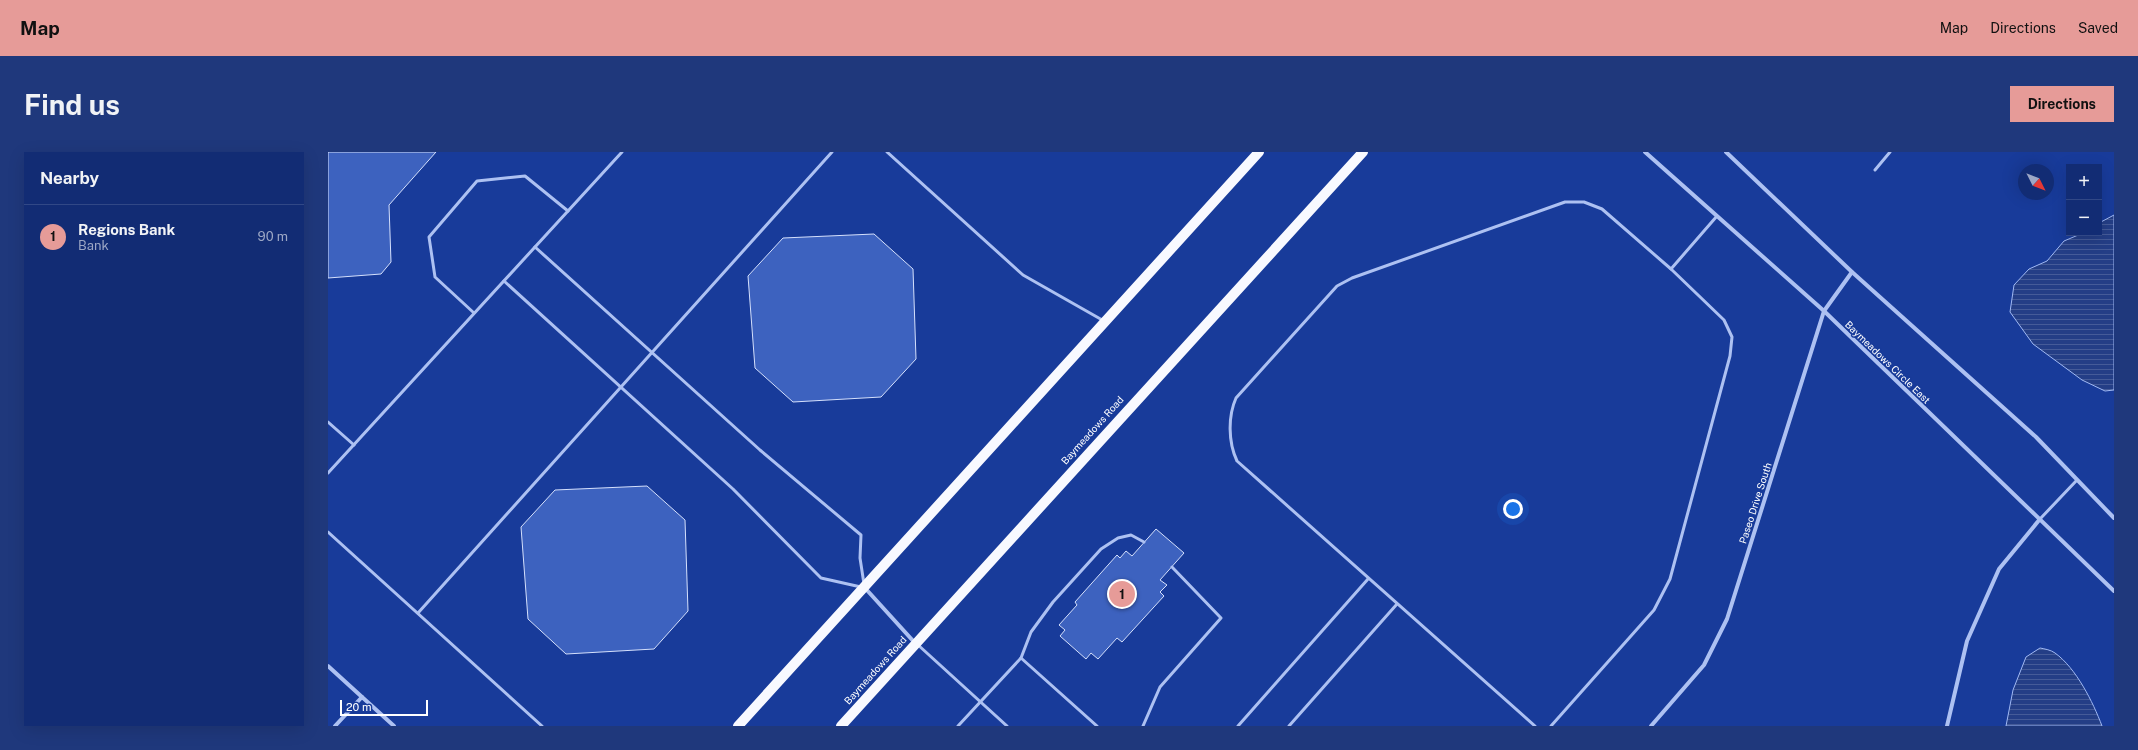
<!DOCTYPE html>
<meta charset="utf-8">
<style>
:root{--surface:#122c74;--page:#1f387c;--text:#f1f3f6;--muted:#9ca7c5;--line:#314886;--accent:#e69b98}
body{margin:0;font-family:"Public Sans",sans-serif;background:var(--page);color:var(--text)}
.controls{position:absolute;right:12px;top:12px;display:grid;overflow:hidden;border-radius:0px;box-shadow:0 4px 16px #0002}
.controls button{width:36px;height:36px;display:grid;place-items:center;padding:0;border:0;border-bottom:1px solid var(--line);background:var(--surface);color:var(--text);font:20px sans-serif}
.compass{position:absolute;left:1690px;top:12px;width:36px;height:36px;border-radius:50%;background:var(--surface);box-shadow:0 4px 16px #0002;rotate:132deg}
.scale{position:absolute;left:12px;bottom:10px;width:88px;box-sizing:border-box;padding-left:4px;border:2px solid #fff;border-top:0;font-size:11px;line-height:14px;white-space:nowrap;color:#fff;-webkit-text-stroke:3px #183b9a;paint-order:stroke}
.you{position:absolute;left:1185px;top:357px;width:14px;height:14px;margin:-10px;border:3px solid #fff;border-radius:50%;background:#1a73e8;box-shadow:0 0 0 6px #1a73e833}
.badge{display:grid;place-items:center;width:26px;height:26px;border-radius:50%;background:var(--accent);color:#111;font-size:13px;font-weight:700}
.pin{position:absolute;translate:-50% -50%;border:2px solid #fff;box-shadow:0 1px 4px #0006}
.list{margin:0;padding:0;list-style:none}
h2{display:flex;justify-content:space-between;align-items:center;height:52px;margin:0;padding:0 16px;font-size:17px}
h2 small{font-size:13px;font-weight:400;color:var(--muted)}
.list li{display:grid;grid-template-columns:26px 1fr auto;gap:12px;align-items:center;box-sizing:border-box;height:64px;padding:0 16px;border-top:1px solid var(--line)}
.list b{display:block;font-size:15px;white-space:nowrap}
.list p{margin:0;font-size:13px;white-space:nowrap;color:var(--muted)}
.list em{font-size:13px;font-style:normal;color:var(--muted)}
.map{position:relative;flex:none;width:1786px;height:574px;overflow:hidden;border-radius:0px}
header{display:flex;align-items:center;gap:24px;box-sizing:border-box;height:56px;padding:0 20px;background:var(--accent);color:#111}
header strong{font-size:19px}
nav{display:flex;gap:22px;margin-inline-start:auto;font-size:14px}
.intro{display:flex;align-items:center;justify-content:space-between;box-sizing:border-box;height:96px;padding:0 24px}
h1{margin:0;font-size:28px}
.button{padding:10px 18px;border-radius:0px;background:var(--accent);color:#111;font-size:14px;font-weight:700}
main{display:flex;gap:24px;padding:0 24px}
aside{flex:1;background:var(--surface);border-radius:0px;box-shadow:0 4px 16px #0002}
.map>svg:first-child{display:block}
.water{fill:url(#water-rules);stroke:#a0b9f4}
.building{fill:#3d62bf;stroke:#d5e0fc}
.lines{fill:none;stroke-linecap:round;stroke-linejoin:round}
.service{stroke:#adc1f2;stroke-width:3}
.minor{stroke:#adc1f2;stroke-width:4}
.primary{stroke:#f8f9ff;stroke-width:10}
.labels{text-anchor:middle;stroke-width:3;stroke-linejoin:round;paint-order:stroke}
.street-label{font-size:10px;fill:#fff;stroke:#183b9a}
</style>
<header>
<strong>Map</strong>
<nav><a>Map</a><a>Directions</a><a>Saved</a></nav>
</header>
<div class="intro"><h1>Find us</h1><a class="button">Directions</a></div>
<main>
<aside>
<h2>Nearby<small></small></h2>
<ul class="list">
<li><span class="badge">1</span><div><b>Regions Bank</b><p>Bank</p></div><em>90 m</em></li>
</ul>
</aside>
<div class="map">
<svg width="1786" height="574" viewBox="0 0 1786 574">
<defs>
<pattern id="water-rules" width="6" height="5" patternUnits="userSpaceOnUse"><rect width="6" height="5" fill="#243e86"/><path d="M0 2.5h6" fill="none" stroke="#455b98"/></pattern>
</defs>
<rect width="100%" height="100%" fill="#183b9a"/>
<g class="water">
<path d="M1786,63v175l-9,1 -23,-11 -49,-36 -23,-32 4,-27 15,-16 18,-8 17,-20 19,-8h16v-10z"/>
<path d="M1712,496c5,1 11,2 15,5 21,15 38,49 47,73h-96l7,-36 13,-33z"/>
</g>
<g class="building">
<path d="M0,0h108l-47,53 2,57 -10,12 -53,4z"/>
<path d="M546,82l39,35 3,90 -35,38 -88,5 -38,-34 -7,-92 35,-38z"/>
<path d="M319,334l38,34 3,91 -34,38 -88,5 -38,-35 -7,-92 34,-37z"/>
<path d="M828,377l28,24 -24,27 7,5 -7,7 4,4 -42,46 -5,-4 -19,21 -7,-6 -5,6 -26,-23 5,-6 -6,-5 18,-20 -2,-3 42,-47 3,3 6,-7 6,5z"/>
</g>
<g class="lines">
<g class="service">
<path d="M559,0l136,123 81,46"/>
<path d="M1547,18l15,-18"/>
<path d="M207,95l225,203 101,85 -1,23 4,26"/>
<path d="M1343,117l46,-53"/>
<path d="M176,129l229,208 88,89 40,9"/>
<path d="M146,161l-39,-36 -6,-40 48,-56 48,-5 43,35"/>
<path d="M0,270l26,23"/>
<path d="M0,321l294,-321"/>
<path d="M1712,367l37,-39"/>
<path d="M0,380l214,194"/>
<path d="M90,461l414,-461"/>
<path d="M589,492l90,82"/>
<path d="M693,506l76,68"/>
<path d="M630,574l63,-68 10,-26 22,-30 48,-53 17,-11 13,-3 13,7"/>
<path d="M815,574l17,-39 61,-69 -49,-51"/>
<path d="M910,574l130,-147"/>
<path d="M961,574l108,-122"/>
<path d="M1207,574l-298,-265c-9,-19 -9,-45 -1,-63l101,-112 15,-8 213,-76h19l18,7 69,60 53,51 8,17 -2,19 -60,223 -16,31 -103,116"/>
</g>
<g class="minor">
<path d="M1317,0l179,159 290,280"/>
<path d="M1398,0l126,120 184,165 78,81"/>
<path d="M537,436l50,55"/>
<path d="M0,514l34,31"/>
<path d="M7,574l27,-29 32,29"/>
<path d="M1323,574l53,-61 23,-46 97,-308 28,-39"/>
<path d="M1619,574l20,-85 32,-72 41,-50"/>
</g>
<g class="primary">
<path d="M410,574l521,-574"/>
<path d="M513,574l522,-574"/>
</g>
</g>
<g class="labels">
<g class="street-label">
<text transform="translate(1560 210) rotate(44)" y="4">Baymeadows Circle East</text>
<text transform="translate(764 278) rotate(-48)" y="4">Baymeadows Road</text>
<text transform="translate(1427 351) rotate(-72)" y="4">Paseo Drive South</text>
<text transform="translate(547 518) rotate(-48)" y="4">Baymeadows Road</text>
</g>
</g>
</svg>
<div class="controls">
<button>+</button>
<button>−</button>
</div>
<svg class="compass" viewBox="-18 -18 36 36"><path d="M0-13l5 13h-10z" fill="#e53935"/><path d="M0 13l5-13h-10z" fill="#9ca7c5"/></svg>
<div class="scale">20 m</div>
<div class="you"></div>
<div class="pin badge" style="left:794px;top:442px">1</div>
</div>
</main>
